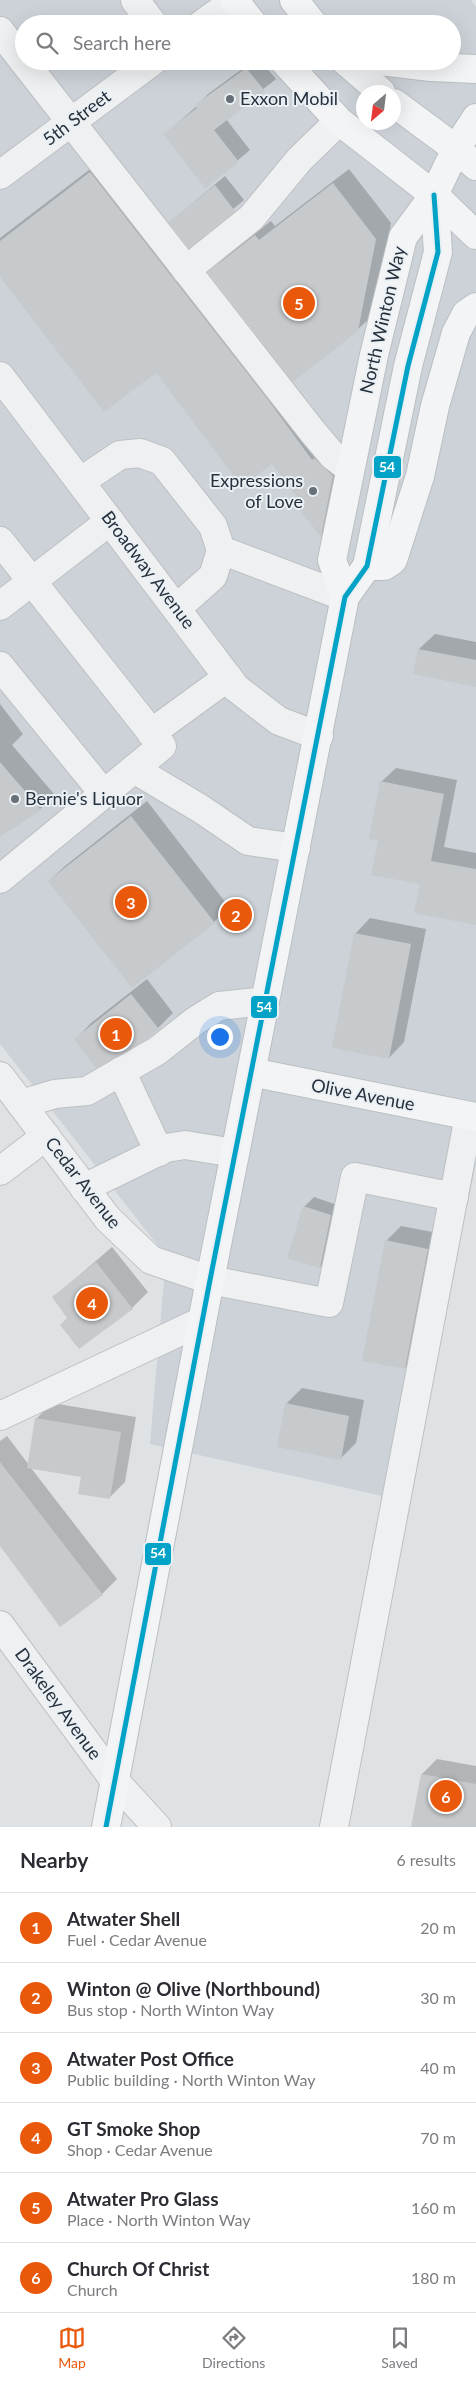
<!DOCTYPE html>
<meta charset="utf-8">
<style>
:root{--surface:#fff;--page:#f2f2f3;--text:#2b2b33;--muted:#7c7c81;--line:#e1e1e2;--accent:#ea580c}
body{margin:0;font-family:Lato,sans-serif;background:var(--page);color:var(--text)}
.compass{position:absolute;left:356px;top:85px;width:45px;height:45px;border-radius:50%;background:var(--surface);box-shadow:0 5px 20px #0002;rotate:208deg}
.you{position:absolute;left:219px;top:1036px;width:18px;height:18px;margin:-12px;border:4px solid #fff;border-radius:50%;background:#1a73e8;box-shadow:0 0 0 8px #1a73e833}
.badge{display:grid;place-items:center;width:32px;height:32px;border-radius:50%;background:var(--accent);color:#fff;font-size:16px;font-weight:700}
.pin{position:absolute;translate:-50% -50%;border:2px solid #fff;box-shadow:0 1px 5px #0006}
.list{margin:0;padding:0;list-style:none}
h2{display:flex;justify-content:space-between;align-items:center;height:65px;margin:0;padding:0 20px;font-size:21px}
h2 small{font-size:16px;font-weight:400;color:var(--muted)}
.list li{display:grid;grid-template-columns:32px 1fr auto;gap:15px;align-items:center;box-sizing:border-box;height:70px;padding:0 20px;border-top:1px solid var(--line)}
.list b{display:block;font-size:19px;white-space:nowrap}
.list p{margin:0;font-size:16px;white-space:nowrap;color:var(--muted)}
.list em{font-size:16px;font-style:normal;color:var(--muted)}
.icon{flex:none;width:28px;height:28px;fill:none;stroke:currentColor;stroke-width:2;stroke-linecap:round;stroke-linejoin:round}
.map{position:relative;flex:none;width:476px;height:1827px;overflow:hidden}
.search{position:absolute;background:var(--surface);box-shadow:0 5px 20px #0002;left:15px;right:15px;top:15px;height:55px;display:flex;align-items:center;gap:12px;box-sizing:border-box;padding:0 18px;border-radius:28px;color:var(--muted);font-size:19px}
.sheet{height:485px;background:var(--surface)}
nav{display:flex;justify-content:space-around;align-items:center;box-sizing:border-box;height:70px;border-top:1px solid var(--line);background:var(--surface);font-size:14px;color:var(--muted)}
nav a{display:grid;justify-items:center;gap:2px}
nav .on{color:var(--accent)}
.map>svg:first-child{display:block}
.built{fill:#ccd2d8;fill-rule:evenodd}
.shadow{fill:#0003}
.building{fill:#c7cacc}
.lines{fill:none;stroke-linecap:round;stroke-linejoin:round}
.minor-casing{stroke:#bdc0c2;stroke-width:30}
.major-casing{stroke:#babfc2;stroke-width:30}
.minor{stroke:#eef0f1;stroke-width:28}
.major{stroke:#f3f4f5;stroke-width:28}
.bus-1-casing{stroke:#ebf0f4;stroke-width:9}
.bus-1{stroke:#02a3c7;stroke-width:5}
.poi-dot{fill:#676f77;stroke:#ebf0f4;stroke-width:2}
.labels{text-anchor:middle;stroke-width:4;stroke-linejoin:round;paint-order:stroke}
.poi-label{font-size:18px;fill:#26313d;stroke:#ebf0f4;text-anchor:start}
.street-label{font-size:18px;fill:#26313d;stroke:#ebf0f4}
.line-badge{stroke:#ebf0f4;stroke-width:2}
.badge-label{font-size:14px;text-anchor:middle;font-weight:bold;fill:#fff}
</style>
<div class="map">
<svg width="476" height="1827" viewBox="0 0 476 1827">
<rect width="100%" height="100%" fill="#dfe2e4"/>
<path class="built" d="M0,0h471l5,7v1156l-71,338 -255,-57 16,-188 -166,-212zM24,24h428v37h-428zM364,92h30v30h-30z"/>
<g class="shadow">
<path d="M253,61h8l15,18 -50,40 24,31 -44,37 -41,-53 32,-28 11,-12z"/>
<path d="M106,157l242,304 -12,59 -15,15 -20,-35 -29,-38 -115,-91 -157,-96v-37z"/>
<path d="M349,169l42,54 -18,92 -16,15 -147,-58 15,-15 46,-36 4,5z"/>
<path d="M225,176l19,24 -55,46 -19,-24z"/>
<path d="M435,634l41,8v43l-57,-36z"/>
<path d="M0,704l23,30 -11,11 43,50 -15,14 -40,26z"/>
<path d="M396,768l61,12 -13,67 32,6v71l-55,-41 -42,-44 2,-57z"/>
<path d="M147,801l82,106 -15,15 -165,-41 16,-15z"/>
<path d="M370,918l56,11 -22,113 -15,16 -34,-124z"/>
<path d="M147,979l26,34 -15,15 -82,11 15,-16z"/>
<path d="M314,1197l26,9 -11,51 -9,10 -16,-60z"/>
<path d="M401,1226l42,8 -23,118 -15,16 -19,-127z"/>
<path d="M112,1247l36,45 -16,16 -53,39 -10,-29 -15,-21z"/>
<path d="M302,1388l62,12 -8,43 -15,15 -55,-54z"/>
<path d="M52,1403l84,14 -11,65 -15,15 -28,-21 -51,-8 86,111 -15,15 -102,-50v-103l7,-5 22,29 7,-46z"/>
<path d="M437,1759l39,7v61h-64l10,-53z"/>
</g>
<g class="building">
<path d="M246,68l19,23 -51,39 25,32 -34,26 -42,-54 34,-26 -2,-3z"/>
<path d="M90,172l179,229 43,59 2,-2 19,18 -12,61 -25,-32 4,-4 -28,-37 -30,23 -86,-114 -52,39 -104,-135v-36z"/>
<path d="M333,183l43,56 -18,92 -65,51 -85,-110 47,-37 4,5z"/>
<path d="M215,185l20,26 -46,37 -20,-26z"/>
<path d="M418,649l58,11v27l-63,-13z"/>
<path d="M0,762l41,48 -41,27z"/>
<path d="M380,781l64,13 -13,67 45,8v56l-62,-12 6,-29 -49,-9 7,-35 -9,-1z"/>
<path d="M131,816l84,107 -83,65 -84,-107z"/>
<path d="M354,933l57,11 -22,115 -57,-11z"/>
<path d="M131,994l28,35 -15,12 -48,27 -22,-29z"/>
<path d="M303,1206l28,9 -11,53 -33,-10z"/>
<path d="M385,1240l43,9 -23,120 -43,-8z"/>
<path d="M96,1262l37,47 -54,40 -19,-24 7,-7 -15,-21z"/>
<path d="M285,1403l64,13 -8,44 -64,-13z"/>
<path d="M35,1418l86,14 -11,67 -32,-5 3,-17 -54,-9z"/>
<path d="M0,1462l103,133 -43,32 -60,-81z"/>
<path d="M421,1774l55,10v43h-65z"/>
</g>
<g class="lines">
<defs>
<g id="minor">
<path d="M135,0l18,24"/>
<path d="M202,24l32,-23"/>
<path d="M0,31l312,400 21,25 17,13"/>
<path d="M0,175l153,-114"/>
<path d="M186,270l65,-52 48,-58 40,-39"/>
<path d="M0,376l236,312 43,33 40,15"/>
<path d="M81,481l39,-26 20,-2 22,8 51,65 8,24 -8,26 -36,32"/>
<path d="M0,541l162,205 -162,133"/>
<path d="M221,550l124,47"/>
<path d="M0,606l110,-85"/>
<path d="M0,666l104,128"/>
<path d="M151,733l77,-56"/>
<path d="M134,769l67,40 47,32 48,7"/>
<path d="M121,1071l38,81"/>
<path d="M0,1076l108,143 43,41 59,20 119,23 26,-126 99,20"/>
<path d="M21,1104l34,-10 32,-3 70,-40 38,-30 24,-15 46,-5"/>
<path d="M0,1171l46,-35"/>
<path d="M84,1188l82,-40 19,-3 50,8"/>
<path d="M0,1416l202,-95"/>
<path d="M0,1625l115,156 42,46"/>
<path d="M334,1827l135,-711"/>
</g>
<g id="major">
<path d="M234,0l19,24"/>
<path d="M294,0l19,24"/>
<path d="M284,61l55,60 95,74 42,40"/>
<path d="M345,61l36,31"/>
<path d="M380,61l51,6 45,2"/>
<path d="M394,103l62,46 20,17"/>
<path d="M367,566h17l9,-6 27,-84 15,-70 21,-73 10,-19 10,-7"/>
<path d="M345,597l-13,-37 42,-205 29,-118 31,-42 22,-46 20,-31"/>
<path d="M251,1072l225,45"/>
<path d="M106,1827l104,-547 135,-683 22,-31 41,-200 30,-114 -4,-57"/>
</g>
</defs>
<use href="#minor" class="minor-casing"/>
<use href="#major" class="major-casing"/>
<use href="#minor" class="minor"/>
<use href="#major" class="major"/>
<defs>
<path id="bus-1" d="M106,1827l104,-547 135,-683 22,-31 41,-200 30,-114 -4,-57"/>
</defs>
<use href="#bus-1" class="bus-1-casing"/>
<use href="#bus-1" class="bus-1"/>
</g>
<g class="poi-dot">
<circle cx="230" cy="99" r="5"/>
<circle cx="313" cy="491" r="5"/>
<circle cx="15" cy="799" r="5"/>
</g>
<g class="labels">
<g class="poi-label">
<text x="240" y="105">Exxon Mobil</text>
<text x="303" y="487" text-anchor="end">Expressions<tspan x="303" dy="21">of Love</tspan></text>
<text x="25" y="805">Bernie's Liquor</text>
</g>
<g class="street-label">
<text transform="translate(77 118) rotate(-37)" y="6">5th Street</text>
<text transform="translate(383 320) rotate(-77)" y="6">North Winton Way</text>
<text transform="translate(148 570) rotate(53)" y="6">Broadway Avenue</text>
<text transform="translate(363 1095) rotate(11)" y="6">Olive Avenue</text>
<text transform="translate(83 1183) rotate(52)" y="6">Cedar Avenue</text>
<text transform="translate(58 1704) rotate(54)" y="6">Drakeley Avenue</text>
</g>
</g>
<g class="line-badge">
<rect x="373" y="455" width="29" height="24" rx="5" fill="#02a3c7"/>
<rect x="250" y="995" width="28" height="24" rx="5" fill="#02a3c7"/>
<rect x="144" y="1542" width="28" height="24" rx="5" fill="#02a3c7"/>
</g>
<g class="badge-label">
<text x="387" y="472">54</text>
<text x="264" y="1012">54</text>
<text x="158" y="1558">54</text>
</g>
</svg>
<svg class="compass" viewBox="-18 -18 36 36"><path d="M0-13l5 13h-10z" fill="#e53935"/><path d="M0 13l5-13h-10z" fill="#7c7c81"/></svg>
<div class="you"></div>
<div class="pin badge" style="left:116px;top:1034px">1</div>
<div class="pin badge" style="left:236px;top:915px">2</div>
<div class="pin badge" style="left:131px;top:902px">3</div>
<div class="pin badge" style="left:92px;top:1303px">4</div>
<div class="pin badge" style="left:299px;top:303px">5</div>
<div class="pin badge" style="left:446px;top:1796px">6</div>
<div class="search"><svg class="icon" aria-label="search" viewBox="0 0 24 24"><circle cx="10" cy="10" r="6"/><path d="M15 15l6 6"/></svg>Search here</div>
</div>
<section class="sheet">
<h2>Nearby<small>6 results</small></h2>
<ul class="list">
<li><span class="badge">1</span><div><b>Atwater Shell</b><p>Fuel · Cedar Avenue</p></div><em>20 m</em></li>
<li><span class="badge">2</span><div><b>Winton @ Olive (Northbound)</b><p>Bus stop · North Winton Way</p></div><em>30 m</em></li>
<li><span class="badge">3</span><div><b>Atwater Post Office</b><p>Public building · North Winton Way</p></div><em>40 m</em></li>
<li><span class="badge">4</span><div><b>GT Smoke Shop</b><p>Shop · Cedar Avenue</p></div><em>70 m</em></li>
<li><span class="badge">5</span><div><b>Atwater Pro Glass</b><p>Place · North Winton Way</p></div><em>160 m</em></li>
<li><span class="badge">6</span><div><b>Church Of Christ</b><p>Church</p></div><em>180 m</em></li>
</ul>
</section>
<nav>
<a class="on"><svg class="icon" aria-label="map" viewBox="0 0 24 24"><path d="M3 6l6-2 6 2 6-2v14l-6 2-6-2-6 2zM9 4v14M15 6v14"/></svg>Map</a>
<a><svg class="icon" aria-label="directions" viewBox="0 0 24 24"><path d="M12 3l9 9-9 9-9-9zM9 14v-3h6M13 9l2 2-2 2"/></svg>Directions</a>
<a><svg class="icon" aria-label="saved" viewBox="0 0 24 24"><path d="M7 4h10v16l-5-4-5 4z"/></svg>Saved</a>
</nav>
